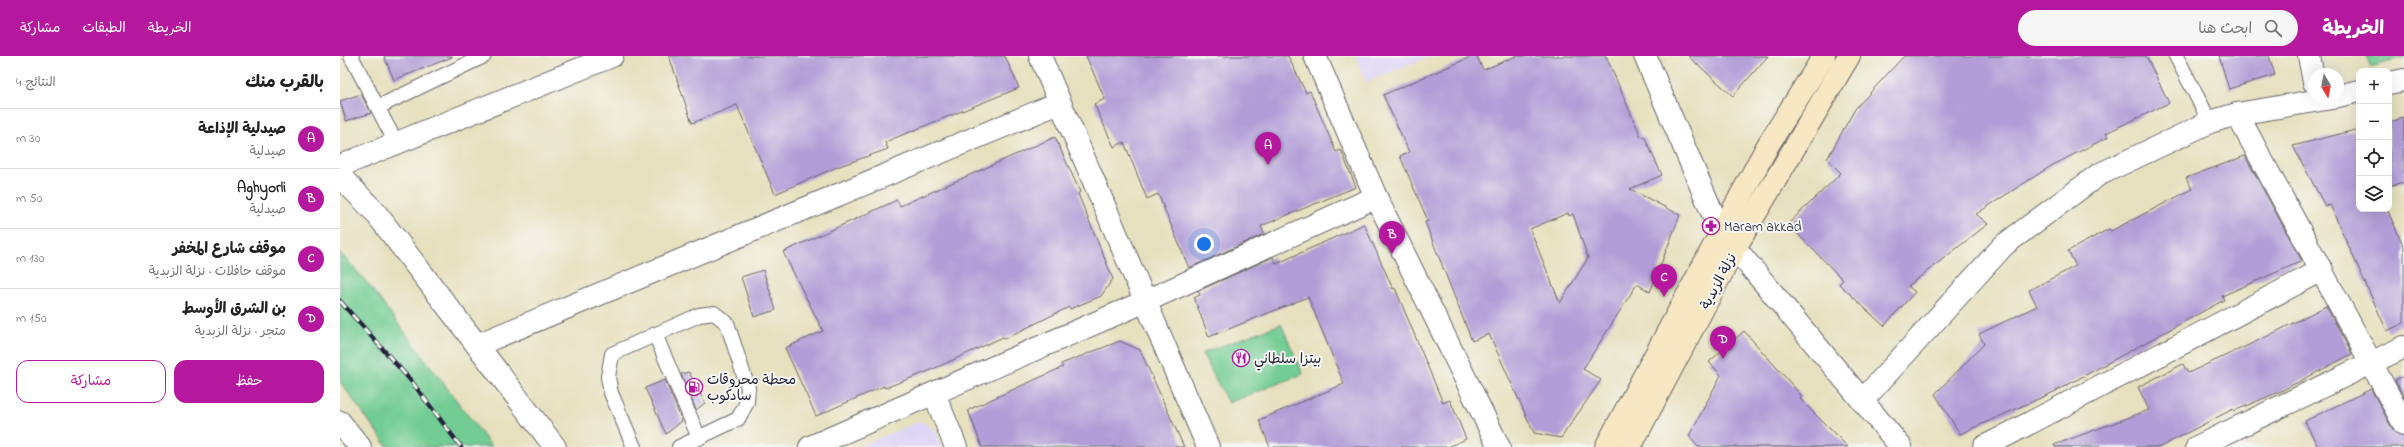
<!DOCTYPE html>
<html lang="ar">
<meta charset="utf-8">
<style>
:root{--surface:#fff;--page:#f6f6f6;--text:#222;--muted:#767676;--line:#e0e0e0;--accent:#b5179e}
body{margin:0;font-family:"Indie Flower","Playpen Sans Arabic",sans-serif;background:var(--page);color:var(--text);direction:rtl}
.controls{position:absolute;right:12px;top:12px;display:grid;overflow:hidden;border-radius:8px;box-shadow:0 4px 16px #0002}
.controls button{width:36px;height:36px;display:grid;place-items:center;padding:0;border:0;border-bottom:1px solid var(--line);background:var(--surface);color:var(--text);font:20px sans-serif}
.compass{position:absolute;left:1968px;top:12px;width:36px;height:36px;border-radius:50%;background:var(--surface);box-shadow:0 4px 16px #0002;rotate:170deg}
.you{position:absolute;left:864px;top:188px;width:14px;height:14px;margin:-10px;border:3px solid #fff;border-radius:50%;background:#1a73e8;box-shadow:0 0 0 6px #1a73e833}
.badge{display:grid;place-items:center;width:26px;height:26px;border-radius:50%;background:var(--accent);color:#fff;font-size:13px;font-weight:700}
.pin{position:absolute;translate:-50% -33px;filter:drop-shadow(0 1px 2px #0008)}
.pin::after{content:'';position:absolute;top:21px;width:14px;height:12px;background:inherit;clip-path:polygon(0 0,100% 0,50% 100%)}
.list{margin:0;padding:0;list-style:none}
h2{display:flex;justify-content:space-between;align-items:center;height:52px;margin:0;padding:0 16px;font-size:17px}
h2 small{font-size:13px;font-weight:400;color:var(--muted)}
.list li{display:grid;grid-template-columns:26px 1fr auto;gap:12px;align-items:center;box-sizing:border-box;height:60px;padding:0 16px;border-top:1px solid var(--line)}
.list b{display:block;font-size:15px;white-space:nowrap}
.list p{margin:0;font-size:13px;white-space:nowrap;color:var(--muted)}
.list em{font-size:13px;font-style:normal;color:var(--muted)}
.actions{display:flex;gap:8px;padding:12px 16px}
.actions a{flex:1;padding:9px 0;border:1px solid var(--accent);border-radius:12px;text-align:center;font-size:14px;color:var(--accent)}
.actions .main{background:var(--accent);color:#fff}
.icon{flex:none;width:22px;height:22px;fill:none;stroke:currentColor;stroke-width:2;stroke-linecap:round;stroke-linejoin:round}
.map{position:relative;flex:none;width:2064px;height:391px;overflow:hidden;direction:ltr}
header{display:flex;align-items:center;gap:24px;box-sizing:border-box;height:56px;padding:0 20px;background:var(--accent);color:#fff}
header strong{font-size:19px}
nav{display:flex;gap:22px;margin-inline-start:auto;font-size:14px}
.search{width:280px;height:36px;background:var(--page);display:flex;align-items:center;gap:10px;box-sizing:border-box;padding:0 14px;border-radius:22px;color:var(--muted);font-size:15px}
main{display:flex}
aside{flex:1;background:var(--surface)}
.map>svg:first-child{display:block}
.built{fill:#ddd5f6}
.green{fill:#72cc93;stroke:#4a7767}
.building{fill:#b19dd7;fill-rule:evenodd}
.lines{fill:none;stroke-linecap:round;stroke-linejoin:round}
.service-casing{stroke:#676469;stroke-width:16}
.minor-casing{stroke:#676469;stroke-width:24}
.tertiary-casing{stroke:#676469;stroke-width:24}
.secondary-casing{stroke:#676469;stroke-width:24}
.service{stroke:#fff;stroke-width:14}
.minor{stroke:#fff;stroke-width:22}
.tertiary{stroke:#fff;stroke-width:22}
.secondary{stroke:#f7e8c3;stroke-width:22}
.rail-casing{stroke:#22223b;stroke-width:4.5}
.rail{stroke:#f6f6f2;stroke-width:3;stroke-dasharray:9;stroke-linecap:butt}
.labels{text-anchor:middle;stroke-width:4;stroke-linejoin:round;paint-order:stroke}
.poi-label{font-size:14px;fill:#22223b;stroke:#f6f6f2;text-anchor:start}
.street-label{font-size:14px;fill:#22223b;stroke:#f6f6f2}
</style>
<header>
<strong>الخريطة</strong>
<div class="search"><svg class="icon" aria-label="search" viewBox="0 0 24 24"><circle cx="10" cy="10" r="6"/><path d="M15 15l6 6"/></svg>ابحث هنا</div>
<nav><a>الخريطة</a><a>الطبقات</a><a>مشاركة</a></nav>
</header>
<main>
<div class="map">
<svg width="2064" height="391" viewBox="0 0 2064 391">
<rect width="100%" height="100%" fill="#f6f6f2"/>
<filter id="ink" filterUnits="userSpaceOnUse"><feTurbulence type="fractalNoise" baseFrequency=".025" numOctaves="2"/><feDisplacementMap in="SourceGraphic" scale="8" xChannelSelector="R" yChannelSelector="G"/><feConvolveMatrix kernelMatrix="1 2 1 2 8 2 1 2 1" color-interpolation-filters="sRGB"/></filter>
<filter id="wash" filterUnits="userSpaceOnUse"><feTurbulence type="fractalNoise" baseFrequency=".012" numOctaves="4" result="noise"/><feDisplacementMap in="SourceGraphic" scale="16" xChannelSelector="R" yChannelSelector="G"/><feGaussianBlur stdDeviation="0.9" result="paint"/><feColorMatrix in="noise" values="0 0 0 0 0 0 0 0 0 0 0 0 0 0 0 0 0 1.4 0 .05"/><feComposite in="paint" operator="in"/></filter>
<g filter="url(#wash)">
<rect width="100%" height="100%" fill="#e7e0be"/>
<g class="built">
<path d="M1015,0h76l-65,26z"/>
<path d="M580,365l15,8 7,18h-84z"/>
</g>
<g class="green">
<path d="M2027,0h37v2l-34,9z"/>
<path d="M0,197l25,27 127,167h-104l-48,-65z"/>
<path d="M941,268l22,50 -75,29 -26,-50z"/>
</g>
<g id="blocks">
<g class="building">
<path d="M44,0h68v1l-58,23z"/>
<path d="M329,0h336l14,32 -134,54 3,7 -51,18 -62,27 -38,-89 -45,18z"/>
<path d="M746,0h202l18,37 4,-2 26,61 5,-2 15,37 -95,39 3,8 -75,34 -31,-74 -11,5 -23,-57 -10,5 -20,-43 11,-5z"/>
<path d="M1133,0h4l6,14 33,-14h90l35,81 3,-1 18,39 -32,14 50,26 -30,77 -13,-8 -54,85 18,11 -40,58 -27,-5 -45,-99 -17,7 -47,-119 3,-1 -28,-65 9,-4 -26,-57zM1228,157l1,3 4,-2 15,44 -28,45 -30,-74z"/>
<path d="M1348,0h80l-35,40z"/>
<path d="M1564,0h242l23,47 -63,30 2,4 -57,29 -75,48 12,10 -80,62 7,6 -31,34 -45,-42 4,-4 -55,-56 53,-51 -14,-14 28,-50z"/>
<path d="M1879,0h50l6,19 -46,14z"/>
<path d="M21,38l10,19 -25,8 -6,-20z"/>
<path d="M2064,62v64l-15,4v-64z"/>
<path d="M2019,73v80h28l17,38v76l-17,8 -57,-126 -5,1 -32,-60z"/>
<path d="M715,81l25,55 -2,2 35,85 -12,17 -31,13 -1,-2 -65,32 -1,-2 -74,34 -44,17 -1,-2 -68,30 -31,-68 38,-17 -40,-79 114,-52 3,6z"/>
<path d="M1905,100l57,105 -80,35 2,4 -168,91 -96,43 -25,-40 49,-50 -5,-10 58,-28 -8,-16 47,-24 -8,-15 41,-22 2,2 81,-42 -6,-11z"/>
<path d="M1024,168l29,65 2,-1 48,115 7,-3 16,39 -18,8h-178l-11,-27 85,-36 -36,-87 -99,40 -15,-39 6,-3 -2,-4 75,-34 3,7z"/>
<path d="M423,214l13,40 -22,7 -13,-40z"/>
<path d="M1986,250l26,48 -71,37 -47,20 -1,-2 -73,38h-105l-1,-2 95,-35 -11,-23 45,-23 5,9 80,-37z"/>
<path d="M1404,275l58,65 -2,3 48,48h-150l-9,-11 32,-61 -12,-13z"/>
<path d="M780,285l20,9 44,97h-202l-14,-37 95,-43 -2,-3z"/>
<path d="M349,316l16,31 -9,7 -15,-36z"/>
<path d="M2064,320v22l-9,-18z"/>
<path d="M325,324l17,41 -16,13 -21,-46z"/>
<path d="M2031,333l22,41 11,6v11h-86l-13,-26z"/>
</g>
</g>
</g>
<g filter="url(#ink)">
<use href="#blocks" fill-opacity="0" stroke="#676469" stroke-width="1"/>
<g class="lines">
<defs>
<g id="service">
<path d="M11,0l45,87"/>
<path d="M1836,0l34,66"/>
<path d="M38,51l106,-51"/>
<path d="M315,278l44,104"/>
<path d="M294,391l-23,-54 -3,-16 4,-23 87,-39 15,-2 13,10 21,65 -1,14 -9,17 -59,28"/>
</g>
<g id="minor">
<path d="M700,0l168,391"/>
<path d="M975,0l61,141 123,250"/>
<path d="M1969,0l5,26"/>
<path d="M2049,27l15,-3"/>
<path d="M1998,40l21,-5"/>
<path d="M1897,58l167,310"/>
<path d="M0,110l272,-110"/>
<path d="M0,120l35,36 180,235"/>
<path d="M137,289l582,-242"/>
<path d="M594,337l22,54"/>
<path d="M1522,345l142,-156 94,-70 112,-53 27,-8 95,-16"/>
<path d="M0,366l20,25"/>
<path d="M470,391l336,-146 230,-104"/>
<path d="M1644,391l338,-177"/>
<path d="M1857,391l207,-100"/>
</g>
<g id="tertiary">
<path d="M1305,0l76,177"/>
<path d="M1395,192l166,199"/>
</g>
<g id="secondary">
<path d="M1266,391l162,-302 56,-89"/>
<path d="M1290,391l105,-199 114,-192"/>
</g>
</defs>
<use href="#service" class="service-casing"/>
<use href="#minor" class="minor-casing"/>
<use href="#tertiary" class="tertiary-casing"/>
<use href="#secondary" class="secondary-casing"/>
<use href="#service" class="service"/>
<use href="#minor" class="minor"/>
<use href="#tertiary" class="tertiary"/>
<use href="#secondary" class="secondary"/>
<defs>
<path id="rail" d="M0,245l72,81 49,65"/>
</defs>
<use href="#rail" class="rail-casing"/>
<use href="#rail" class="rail"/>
</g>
</g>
<defs>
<symbol id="pharmacy-ring" viewBox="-11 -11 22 22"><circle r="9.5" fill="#f6f6f2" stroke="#b5179e" stroke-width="1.5"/><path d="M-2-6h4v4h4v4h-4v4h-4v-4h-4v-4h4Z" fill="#b5179e"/></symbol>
<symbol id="restaurant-ring" viewBox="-11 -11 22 22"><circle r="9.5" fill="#f6f6f2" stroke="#b5179e" stroke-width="1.5"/><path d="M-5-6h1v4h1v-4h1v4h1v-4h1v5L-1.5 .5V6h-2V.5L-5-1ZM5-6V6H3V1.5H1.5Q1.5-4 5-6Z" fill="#b5179e"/></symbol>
<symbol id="fuel-ring" viewBox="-11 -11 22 22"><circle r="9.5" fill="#f6f6f2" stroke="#b5179e" stroke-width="1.5"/><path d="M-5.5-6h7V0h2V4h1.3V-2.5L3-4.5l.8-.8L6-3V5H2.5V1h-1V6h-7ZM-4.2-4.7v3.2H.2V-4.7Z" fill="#b5179e"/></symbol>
</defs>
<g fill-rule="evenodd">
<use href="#pharmacy-ring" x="1361" y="160" width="20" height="20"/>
<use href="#restaurant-ring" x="891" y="292" width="20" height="20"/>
<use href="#fuel-ring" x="344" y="321" width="20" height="20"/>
</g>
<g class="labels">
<g class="poi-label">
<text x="1384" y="175">Maram akkad</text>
<text x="914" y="307">بيتزا سلطاني</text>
<text x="367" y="328">محطة محروقات<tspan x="367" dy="16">سادكوب</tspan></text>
</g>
<g class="street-label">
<text transform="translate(1378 225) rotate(-62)" y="5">نزلة الزبدية</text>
</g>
</g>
</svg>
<div class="controls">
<button>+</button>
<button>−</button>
<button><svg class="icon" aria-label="locate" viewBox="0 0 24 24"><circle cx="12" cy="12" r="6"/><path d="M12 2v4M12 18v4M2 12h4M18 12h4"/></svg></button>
<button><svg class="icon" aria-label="layers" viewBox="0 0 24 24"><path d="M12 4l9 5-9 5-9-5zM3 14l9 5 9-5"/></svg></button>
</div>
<svg class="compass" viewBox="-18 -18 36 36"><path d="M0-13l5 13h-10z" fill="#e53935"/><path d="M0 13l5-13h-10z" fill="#767676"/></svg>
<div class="you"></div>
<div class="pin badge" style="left:928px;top:109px">A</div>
<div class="pin badge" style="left:1052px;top:198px">B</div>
<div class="pin badge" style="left:1324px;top:241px">C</div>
<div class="pin badge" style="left:1383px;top:303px">D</div>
</div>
<aside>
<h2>بالقرب منك<small>النتائج: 4</small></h2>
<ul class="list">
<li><span class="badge">A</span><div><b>صيدلية الإذاعة</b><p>صيدلية</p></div><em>30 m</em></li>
<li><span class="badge">B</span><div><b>Aghyorli</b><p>صيدلية</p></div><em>50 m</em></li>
<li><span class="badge">C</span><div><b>موقف شارع المخفر</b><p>موقف حافلات · نزلة الزبدية</p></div><em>130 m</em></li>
<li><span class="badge">D</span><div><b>بن الشرق الأوسط</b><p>متجر · نزلة الزبدية</p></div><em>150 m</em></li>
</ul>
<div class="actions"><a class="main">حفظ</a><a>مشاركة</a></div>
</aside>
</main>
